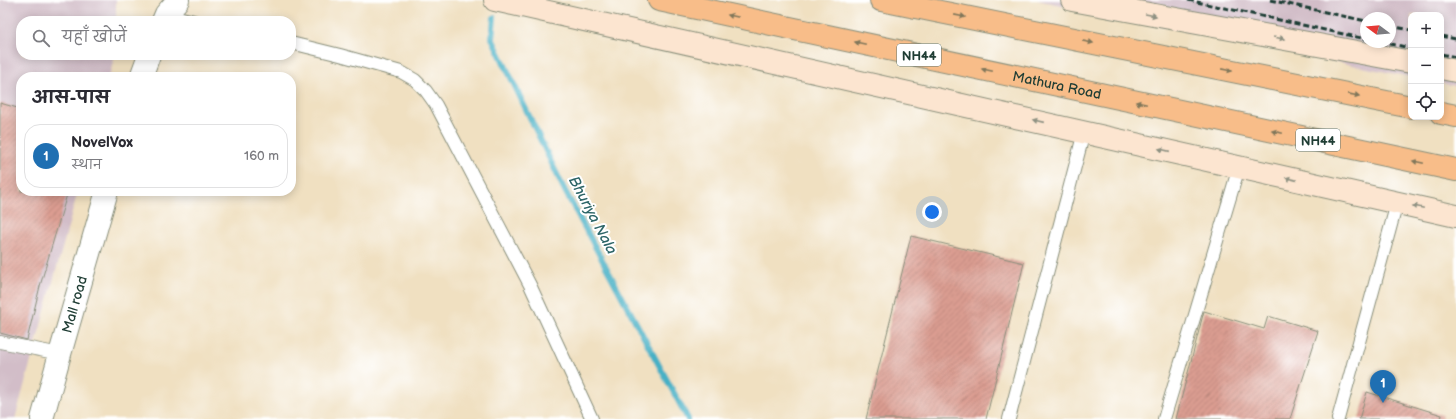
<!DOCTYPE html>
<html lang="hi">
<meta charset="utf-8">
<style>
:root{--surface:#fff;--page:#f2f2f3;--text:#2b2b33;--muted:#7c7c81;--line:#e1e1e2;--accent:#1f6fb2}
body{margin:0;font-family:"Balsamiq Sans","Playpen Sans Deva",sans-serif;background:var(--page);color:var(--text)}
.controls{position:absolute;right:12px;top:12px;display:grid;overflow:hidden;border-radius:8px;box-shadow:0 2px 10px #0003}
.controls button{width:36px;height:36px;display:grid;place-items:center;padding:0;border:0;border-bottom:1px solid var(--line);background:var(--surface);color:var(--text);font:20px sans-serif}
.compass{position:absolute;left:1360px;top:12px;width:36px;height:36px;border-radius:50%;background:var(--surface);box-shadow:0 2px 10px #0003;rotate:286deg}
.you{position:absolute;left:932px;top:212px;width:14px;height:14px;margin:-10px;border:3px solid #fff;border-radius:50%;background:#1a73e8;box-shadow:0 0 0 6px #1a73e833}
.badge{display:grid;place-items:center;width:26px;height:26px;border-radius:50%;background:var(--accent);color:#fff;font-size:13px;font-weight:700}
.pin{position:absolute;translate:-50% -33px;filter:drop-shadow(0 1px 2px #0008)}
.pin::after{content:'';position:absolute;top:21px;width:14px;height:12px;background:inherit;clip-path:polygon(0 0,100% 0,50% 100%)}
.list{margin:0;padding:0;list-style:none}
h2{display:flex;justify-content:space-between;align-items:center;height:52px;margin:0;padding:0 16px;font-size:17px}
h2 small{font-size:13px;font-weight:400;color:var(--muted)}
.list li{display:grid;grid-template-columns:26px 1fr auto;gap:12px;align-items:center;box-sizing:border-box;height:64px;margin:0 8px 8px;padding:0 8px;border:1px solid var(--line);border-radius:16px}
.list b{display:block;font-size:15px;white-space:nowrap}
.list p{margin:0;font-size:13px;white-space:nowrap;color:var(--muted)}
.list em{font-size:13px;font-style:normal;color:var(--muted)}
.icon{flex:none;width:22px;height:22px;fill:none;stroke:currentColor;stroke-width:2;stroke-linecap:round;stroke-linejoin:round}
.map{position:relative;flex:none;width:1456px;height:419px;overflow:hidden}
.search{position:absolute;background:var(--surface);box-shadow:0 2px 10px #0003;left:16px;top:16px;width:280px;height:44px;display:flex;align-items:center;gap:10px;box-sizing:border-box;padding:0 14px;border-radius:16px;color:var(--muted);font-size:15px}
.panel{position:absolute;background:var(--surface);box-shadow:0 2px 10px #0003;left:16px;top:72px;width:280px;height:124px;border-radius:16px}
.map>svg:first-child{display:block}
.industrial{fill:#d2bdc8;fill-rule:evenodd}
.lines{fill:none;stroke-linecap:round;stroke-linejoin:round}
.stream{stroke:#46b0c5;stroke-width:6}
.building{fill:url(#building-hatch)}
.service-casing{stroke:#888e7a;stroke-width:14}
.tertiary-casing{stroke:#888e7a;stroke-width:24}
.secondary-casing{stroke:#888e7a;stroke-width:24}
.trunk-casing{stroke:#888e7a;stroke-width:24}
.service{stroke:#fff;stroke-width:12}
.tertiary{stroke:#fff;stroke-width:22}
.secondary{stroke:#fce5d0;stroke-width:22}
.trunk{stroke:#f8bd89;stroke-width:22}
.rail{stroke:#1f3d34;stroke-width:3;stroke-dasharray:6 3;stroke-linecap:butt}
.oneway{fill:#8e9182}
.oneway2{fill:#81775a}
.labels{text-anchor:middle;stroke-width:4;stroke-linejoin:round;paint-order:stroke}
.shield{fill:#fff;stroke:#627771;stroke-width:1}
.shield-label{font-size:13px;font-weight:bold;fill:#1f3d34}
.street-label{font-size:14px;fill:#1f3d34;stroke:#fff}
.water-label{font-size:15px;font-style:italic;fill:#2d6567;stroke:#fff}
</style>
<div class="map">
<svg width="1456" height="419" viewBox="0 0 1456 419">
<defs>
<pattern id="building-hatch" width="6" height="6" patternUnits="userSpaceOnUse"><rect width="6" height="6" fill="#db9d91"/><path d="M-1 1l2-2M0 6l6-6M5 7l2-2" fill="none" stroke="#b18177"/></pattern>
</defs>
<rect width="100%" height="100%" fill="#fff"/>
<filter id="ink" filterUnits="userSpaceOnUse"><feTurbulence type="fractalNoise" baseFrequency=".025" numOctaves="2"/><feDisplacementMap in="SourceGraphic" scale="8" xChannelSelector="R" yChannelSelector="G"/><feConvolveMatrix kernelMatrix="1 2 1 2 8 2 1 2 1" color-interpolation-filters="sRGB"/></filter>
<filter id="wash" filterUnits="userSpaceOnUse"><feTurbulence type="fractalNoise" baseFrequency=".012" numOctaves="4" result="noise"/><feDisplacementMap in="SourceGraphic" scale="16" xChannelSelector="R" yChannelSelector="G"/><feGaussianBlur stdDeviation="0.9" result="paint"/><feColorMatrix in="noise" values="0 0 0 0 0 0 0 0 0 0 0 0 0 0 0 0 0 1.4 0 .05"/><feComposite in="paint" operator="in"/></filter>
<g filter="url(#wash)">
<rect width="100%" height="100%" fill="#f0e0c1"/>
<g class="industrial">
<path d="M0,0h116v21h-95v34h94l-6,22h-88v114h57l-63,228h-15z"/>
<path d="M1037,0h419v86l-15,-3v-68h-30v62zM1366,18h24v24h-24z"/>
</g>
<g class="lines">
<path class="stream" d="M494,18l-2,20 72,151 124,230"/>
</g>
<g id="blocks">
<g class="building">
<path d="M0,103l21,6v82h47l-28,95 -13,54 -27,-7z"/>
<path d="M911,236l113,27 -38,156h-120z"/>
<path d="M1204,311l60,18 4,-13 50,15 -28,88h-114z"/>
<path d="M1367,392l75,23 -1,4h-82z"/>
</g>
</g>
</g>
<g filter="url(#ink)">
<use href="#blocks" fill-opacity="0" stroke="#888e7a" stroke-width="1"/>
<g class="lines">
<defs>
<g id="service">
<path d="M166,14l28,7"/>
<path d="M291,43l49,12 61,17 14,8 11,11 10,14 94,180 62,134"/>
<path d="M0,342l60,12"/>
<path d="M1009,419l75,-287"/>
<path d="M1164,419l75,-252"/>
<path d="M1338,419l59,-216"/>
</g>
<g id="tertiary">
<path d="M163,21l3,-7 12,-14"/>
<path d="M141,77l8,-22"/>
<path id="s1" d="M42,419l18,-65 47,-163"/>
</g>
<g id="secondary">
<path d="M495,0l961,216"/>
<path d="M1072,0l339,62"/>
<path d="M1441,68l15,3"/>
</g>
<g id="trunk">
<path id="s2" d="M659,0l797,170"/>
<path d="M881,0l530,107"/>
<path d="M1441,113l15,3"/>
</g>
</defs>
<use href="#service" class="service-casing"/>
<use href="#tertiary" class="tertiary-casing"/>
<use href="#secondary" class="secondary-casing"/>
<use href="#trunk" class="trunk-casing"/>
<use href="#service" class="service"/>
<use href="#tertiary" class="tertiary"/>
<use href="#secondary" class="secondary"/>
<use href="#trunk" class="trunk"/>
<g class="rail">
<path d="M1188,0l178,39"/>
<path d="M1270,0l96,21"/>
<path d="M1390,26l21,4"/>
<path d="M1441,36l15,3"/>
<path d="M1381,42l30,6"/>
<path d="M1441,54l15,3"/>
</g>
</g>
<defs><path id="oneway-solid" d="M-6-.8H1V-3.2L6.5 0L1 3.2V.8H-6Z"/></defs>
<g class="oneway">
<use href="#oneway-solid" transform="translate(1151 15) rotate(10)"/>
<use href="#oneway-solid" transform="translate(1279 38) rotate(10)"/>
<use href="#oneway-solid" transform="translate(1038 121) rotate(-167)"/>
<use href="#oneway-solid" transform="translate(1164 150) rotate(-167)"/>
<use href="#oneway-solid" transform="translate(1291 179) rotate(-167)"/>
<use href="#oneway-solid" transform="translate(1418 207) rotate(-168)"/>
</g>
<g class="oneway2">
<use href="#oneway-solid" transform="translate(733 16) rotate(-168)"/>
<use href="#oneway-solid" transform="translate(960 16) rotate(11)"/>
<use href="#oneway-solid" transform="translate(1088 42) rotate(11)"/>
<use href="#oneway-solid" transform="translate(860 43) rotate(-168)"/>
<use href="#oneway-solid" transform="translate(987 70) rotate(-168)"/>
<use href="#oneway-solid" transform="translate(1227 70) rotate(11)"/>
<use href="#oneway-solid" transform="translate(1354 95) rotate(11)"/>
<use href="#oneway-solid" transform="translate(1141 103) rotate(-168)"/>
<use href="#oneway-solid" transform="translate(1277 132) rotate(-168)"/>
<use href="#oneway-solid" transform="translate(1418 162) rotate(-168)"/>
</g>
</g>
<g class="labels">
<g class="shield">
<rect x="897" y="44" width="44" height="22" rx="3"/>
<rect x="1296" y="129" width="44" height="22" rx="3"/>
</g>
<g class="shield-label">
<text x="919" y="60">NH44</text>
<text x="1318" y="145">NH44</text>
</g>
<g class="street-label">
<text dy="5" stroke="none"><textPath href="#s2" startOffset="407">Mathura Road</textPath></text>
<text dy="5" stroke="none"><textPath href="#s1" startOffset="119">Mall road</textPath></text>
</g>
<g class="water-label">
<text transform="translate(593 215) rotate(62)" y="5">Bhuriya Nala</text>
</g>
</g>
</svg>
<div class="controls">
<button>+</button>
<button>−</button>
<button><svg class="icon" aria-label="locate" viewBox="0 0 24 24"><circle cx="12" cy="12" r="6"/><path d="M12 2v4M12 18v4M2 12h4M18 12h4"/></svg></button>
</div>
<svg class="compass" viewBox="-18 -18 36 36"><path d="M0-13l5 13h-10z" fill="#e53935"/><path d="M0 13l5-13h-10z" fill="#7c7c81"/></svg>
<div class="you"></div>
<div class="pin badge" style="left:1383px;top:403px">1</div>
<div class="search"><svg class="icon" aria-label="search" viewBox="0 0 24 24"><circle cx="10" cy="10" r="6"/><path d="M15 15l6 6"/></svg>यहाँ खोजें</div>
<section class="panel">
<h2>आस-पास<small></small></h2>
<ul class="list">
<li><span class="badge">1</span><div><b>NovelVox</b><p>स्थान</p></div><em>160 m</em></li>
</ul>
</section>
</div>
